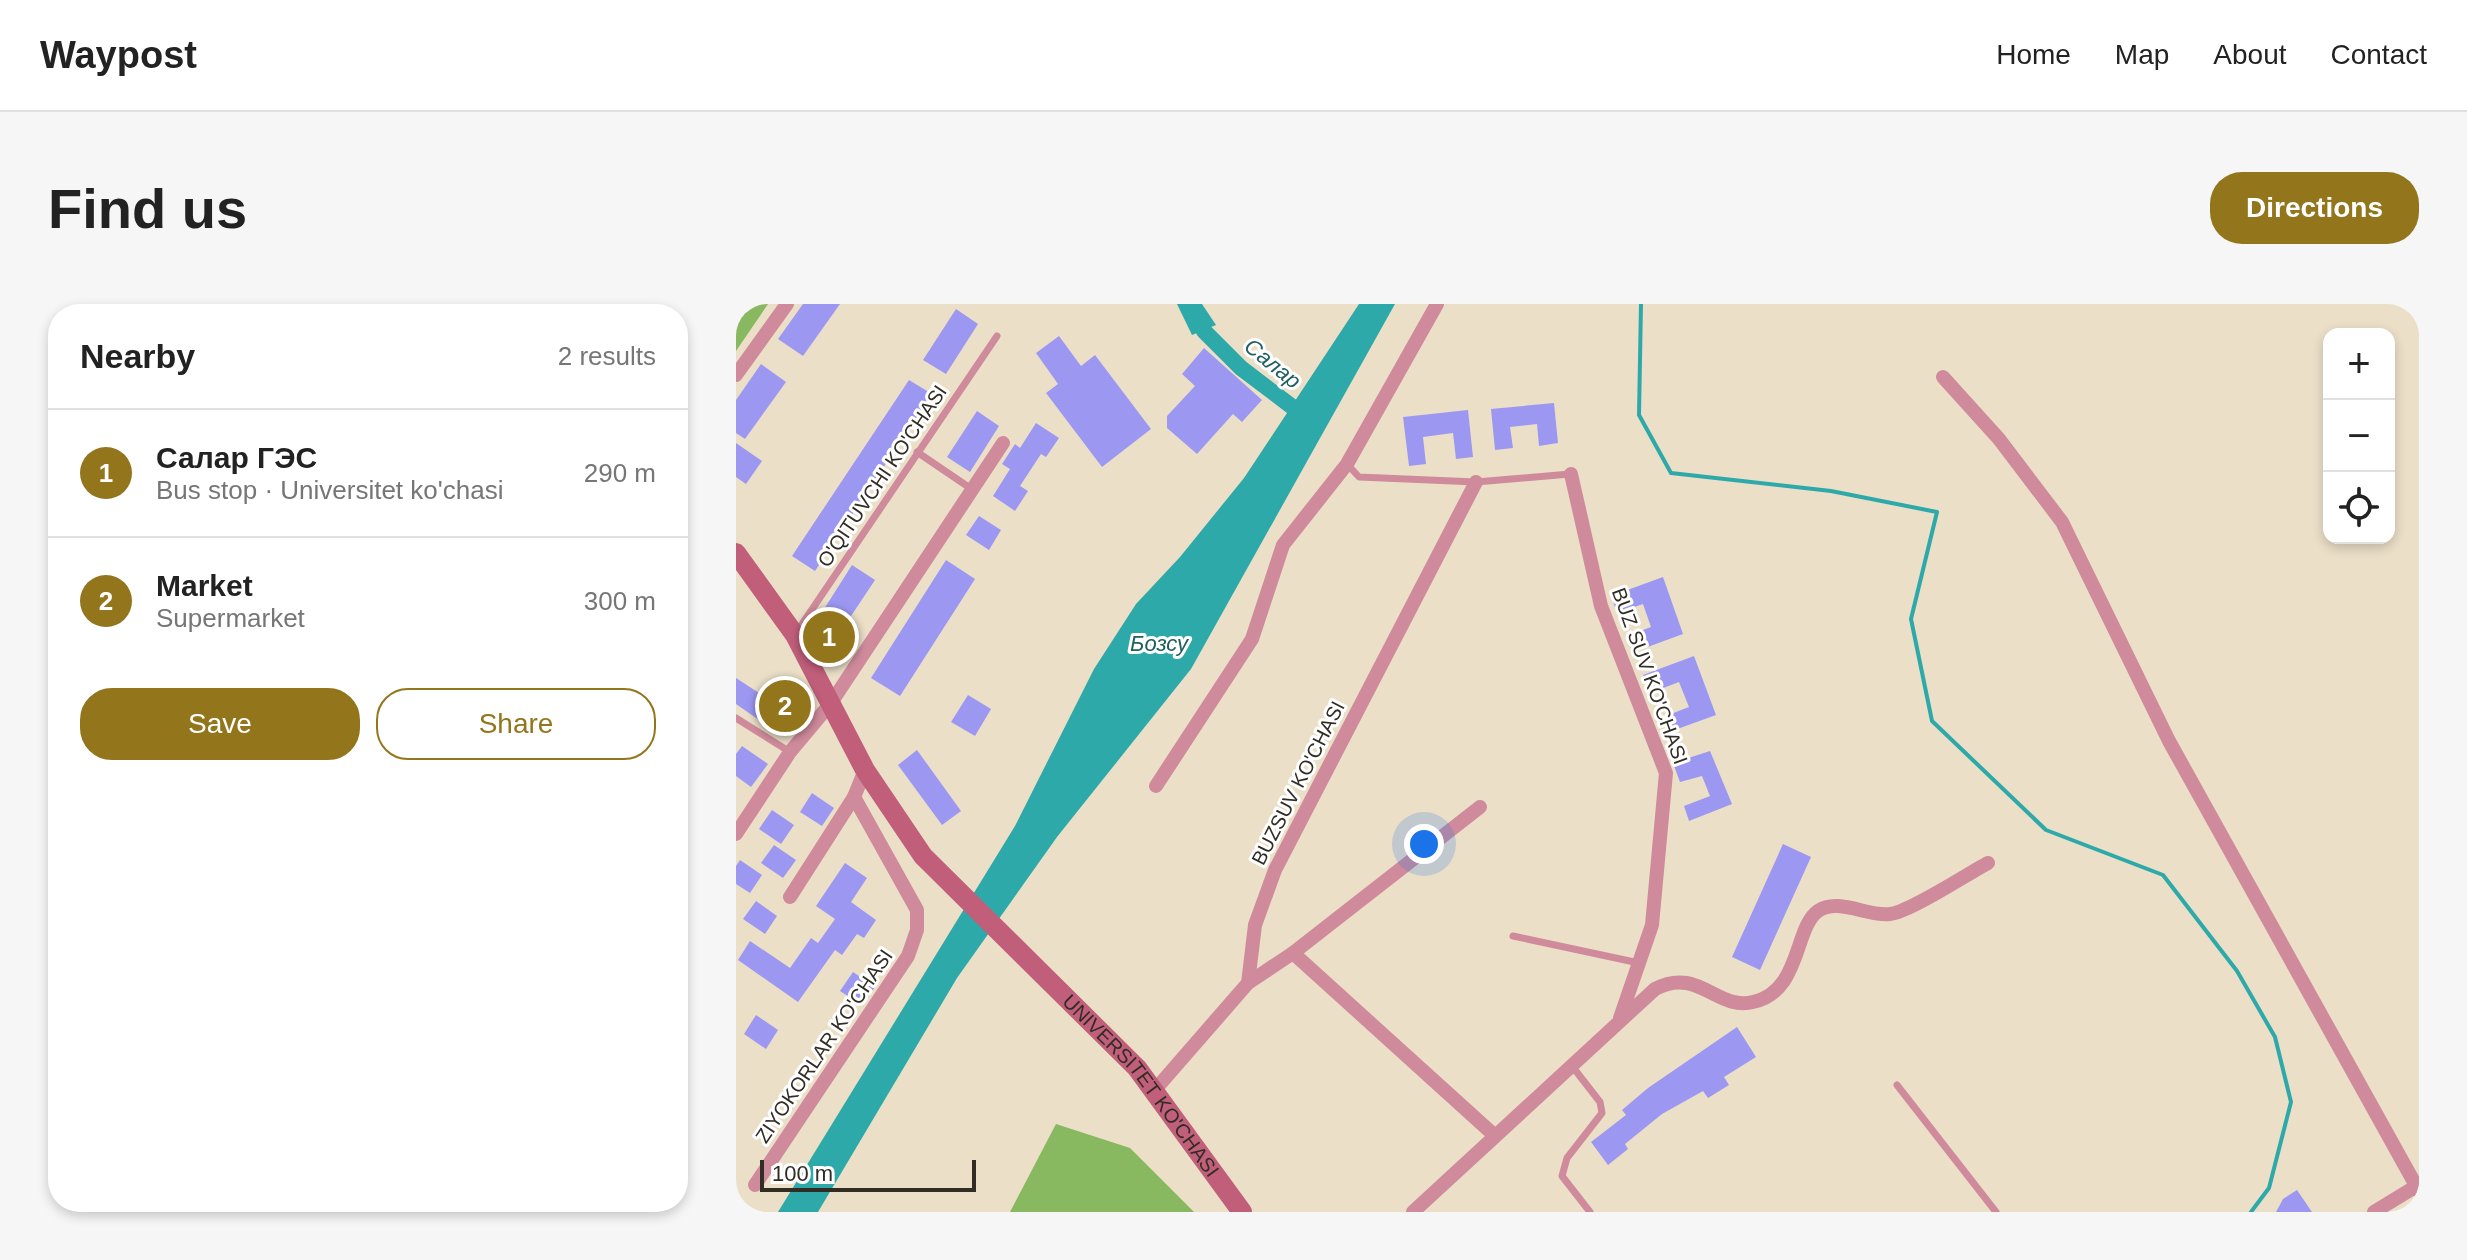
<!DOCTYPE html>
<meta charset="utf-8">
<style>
:root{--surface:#fff;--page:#f6f6f6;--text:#222;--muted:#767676;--line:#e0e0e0;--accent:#93751c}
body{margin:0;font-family:Arial,sans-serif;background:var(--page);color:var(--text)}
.controls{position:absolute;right:24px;top:24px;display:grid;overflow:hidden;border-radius:16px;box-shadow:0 4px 12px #0003}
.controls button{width:72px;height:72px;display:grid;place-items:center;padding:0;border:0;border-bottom:2px solid var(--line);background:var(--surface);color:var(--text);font:40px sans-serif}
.scale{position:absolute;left:24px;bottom:20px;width:216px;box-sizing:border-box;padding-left:8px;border:4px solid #312c24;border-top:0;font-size:22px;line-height:28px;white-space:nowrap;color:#312c24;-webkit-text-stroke:6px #fff;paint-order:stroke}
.you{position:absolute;left:688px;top:540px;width:28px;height:28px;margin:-20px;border:6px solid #fff;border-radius:50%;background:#1a73e8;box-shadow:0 0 0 12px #1a73e833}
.badge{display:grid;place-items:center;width:52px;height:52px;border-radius:50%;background:var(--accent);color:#fff;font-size:26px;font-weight:700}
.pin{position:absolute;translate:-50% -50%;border:4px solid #fff;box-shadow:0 2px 8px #0006}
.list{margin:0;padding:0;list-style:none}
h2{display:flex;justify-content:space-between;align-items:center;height:104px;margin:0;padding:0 32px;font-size:34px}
h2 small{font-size:26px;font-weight:400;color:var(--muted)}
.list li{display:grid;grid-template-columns:52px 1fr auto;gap:24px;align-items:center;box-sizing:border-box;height:128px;padding:0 32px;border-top:2px solid var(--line)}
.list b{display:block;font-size:30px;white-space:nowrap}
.list p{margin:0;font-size:26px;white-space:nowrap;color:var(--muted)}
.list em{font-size:26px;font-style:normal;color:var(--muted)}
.actions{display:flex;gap:16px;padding:24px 32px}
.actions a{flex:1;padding:18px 0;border:2px solid var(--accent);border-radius:32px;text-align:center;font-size:28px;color:var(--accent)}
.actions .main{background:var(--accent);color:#fff}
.icon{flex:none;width:44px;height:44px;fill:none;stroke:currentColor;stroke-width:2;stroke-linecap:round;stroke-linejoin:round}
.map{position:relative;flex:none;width:1683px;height:908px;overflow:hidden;border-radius:32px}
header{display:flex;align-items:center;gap:48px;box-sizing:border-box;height:112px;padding:0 40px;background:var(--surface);border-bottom:2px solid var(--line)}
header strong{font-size:38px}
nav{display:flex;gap:44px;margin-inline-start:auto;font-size:28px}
.intro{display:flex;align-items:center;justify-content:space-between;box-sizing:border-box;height:192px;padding:0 48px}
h1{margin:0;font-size:56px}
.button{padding:20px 36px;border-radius:32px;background:var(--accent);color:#fff;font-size:28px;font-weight:700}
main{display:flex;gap:48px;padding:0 48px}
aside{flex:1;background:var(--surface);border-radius:32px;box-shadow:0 4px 12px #0003}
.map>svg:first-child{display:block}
.forest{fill:#88b85f}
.water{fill:#2ea9a9}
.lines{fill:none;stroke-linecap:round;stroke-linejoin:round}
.stream{stroke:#2ea9a9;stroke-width:4}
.canal{stroke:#2ea9a9;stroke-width:16}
.building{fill:#9c98f2}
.service{stroke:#cf8b9c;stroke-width:7}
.minor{stroke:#cf8b9c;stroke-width:14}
.secondary{stroke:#c15f7b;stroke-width:20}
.labels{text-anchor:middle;stroke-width:6;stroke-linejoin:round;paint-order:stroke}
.street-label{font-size:20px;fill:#312c24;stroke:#fff}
.water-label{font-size:22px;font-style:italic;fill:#206060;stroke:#fff}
</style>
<header>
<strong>Waypost</strong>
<nav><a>Home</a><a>Map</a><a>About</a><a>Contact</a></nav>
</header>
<div class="intro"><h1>Find us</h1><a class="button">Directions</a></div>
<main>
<aside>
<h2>Nearby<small>2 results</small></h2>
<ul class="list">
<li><span class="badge">1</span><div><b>Салар ГЭС</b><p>Bus stop · Universitet ko'chasi</p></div><em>290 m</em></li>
<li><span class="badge">2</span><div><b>Market</b><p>Supermarket</p></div><em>300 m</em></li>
</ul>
<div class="actions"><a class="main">Save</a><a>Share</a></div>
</aside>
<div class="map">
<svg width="1683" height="908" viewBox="0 0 1683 908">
<rect width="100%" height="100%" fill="#ebdfc8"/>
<g class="forest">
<path d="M0,0h32l-32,47z"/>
<path d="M320,820l74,24 64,64h-184z"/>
</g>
<g class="water">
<path d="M441,0h25l14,21 -24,10z"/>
<path d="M623,0h36l-204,365 -134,168 -100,141 -139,234h-40l237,-386 79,-157 42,-65 44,-47 64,-79z"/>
</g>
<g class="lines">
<path class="stream" d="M905,0l-2,111 32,58 160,18 106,21 -26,107 21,102 114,109 117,45 74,96 38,66 16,65 -22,86 -18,24"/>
<path class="canal" d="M454,0l14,27 37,37 62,47"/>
</g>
<g class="building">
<path d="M67,0h37l-37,52 -25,-17z"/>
<path d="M220,5l22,15 -32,50 -23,-14z"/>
<path d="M323,32l22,30 14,-11 56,74 -49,38 -56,-74 12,-9 -22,-31z"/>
<path d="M468,44l58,52 -20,22 -9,-8 -36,40 -30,-26v-12l28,-30 -13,-12z"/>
<path d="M25,60l25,18 -41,57 -9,-6v-33z"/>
<path d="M173,76l23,14 -117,177 -23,-15z"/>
<path d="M818,99l4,40 -19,3 -2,-22 -27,3 3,21 -18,2 -4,-41z"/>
<path d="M732,106l5,47 -17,2 -3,-26 -30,4 3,27 -17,2 -6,-49z"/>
<path d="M241,107l22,15 -29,46 -23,-15z"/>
<path d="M300,119l23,15 -13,19 -5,-3 -21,32 8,5 -13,20 -22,-15 17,-27 -8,-5 13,-20 5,4z"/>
<path d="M0,139l26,18 -16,23 -10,-7z"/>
<path d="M243,212l22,14 -12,20 -23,-15z"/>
<path d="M210,256l29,19 -75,117 -29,-18z"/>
<path d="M116,261l23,15 -34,51 -22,-14z"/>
<path d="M927,273l20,57 -49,18 -4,-17 21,-8 -8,-23 -26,9 -6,-17z"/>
<path d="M958,352l22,59 -47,17 -6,-15 26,-10 -10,-25 -29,11 -7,-18z"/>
<path d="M0,374l49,32 -13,19 -36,-25z"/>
<path d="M232,391l23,14 -16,27 -24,-14z"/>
<path d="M6,442l26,18 -17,23 -15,-11v-22z"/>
<path d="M181,446l44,61 -19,14 -44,-60z"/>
<path d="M974,447l22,53 -43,17 -5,-15 26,-10 -8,-20 -22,6 -7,-19z"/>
<path d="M76,489l22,15 -12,18 -22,-14z"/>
<path d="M36,506l22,15 -13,19 -22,-15z"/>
<path d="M1047,540l28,13 -51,113 -28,-13z"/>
<path d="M38,541l22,15 -13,18 -22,-15z"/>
<path d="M4,556l22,15 -12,18 -14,-9v-18z"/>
<path d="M109,559l22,15 -16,24 25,18 -12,18 -7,-4 -15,21 -7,-5 -37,52 -60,-42 12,-19 40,27 21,-30 7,5 17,-24 -19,-13z"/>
<path d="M20,597l21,15 -12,18 -22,-15z"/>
<path d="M117,668l22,15 -13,18 -22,-14z"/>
<path d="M20,711l22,15 -12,19 -22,-15z"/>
<path d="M1001,723l19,30 -32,20 5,8 -21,13 -5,-7 -41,23 -37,30 3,5 -20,16 -17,-23 35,-27 -4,-5 26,-22z"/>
<path d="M1561,886l15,22h-36l7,-13z"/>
</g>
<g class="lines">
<g class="service">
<path d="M181,148l56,38"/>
<path d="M611,160l12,13 117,5 94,-8"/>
<path d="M60,329l201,-297"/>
<path d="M0,414l54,34"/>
<path d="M777,632l126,27"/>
<path d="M836,762l28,36 2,11 -35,45 -5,18 28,36"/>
<path d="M1161,781l99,127"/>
</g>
<g class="minor">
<path d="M0,71l51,-71"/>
<path d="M1207,73l56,62 63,83 107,219 250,450"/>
<path d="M835,170l30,132 65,167 -14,152 -32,93"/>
<path d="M420,482l96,-147 31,-94 64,-81 90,-160"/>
<path d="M0,530l54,-82 41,-49 172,-260"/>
<path d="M54,593l64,-100 11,-27"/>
<path d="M557,649l201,182"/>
<path d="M512,679l45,-30 187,-146"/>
<path d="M418,787l94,-108 7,-58 20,-55 201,-388"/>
<path d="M19,881l153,-229 9,-26v-20l-63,-113"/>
<path d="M677,908l242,-223c43,-23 62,22 98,13 48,-10 41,-74 65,-91 20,-14 50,6 72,3 18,-1 79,-41 98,-51"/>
<path d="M1638,908l41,-25"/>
</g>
<path class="secondary" id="s1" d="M0,249l59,82 70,135 58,86 214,212 105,144"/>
</g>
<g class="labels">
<g class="street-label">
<text transform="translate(146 172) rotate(-56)" y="7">O'QITUVCHI KO'CHASI</text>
<text transform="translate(914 372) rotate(70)" y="7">BUZ SUV KO'CHASI</text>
<text transform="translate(562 479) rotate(-63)" y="7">BUZSUV KO'CHASI</text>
<text transform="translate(88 742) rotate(-56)" y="7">ZIYOKORLAR KO'CHASI</text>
<text dy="7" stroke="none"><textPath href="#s1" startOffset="674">UNIVERSITET KO'CHASI</textPath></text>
</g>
<g class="water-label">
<text transform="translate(537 59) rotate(39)" y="8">Салар</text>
<text x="423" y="347">Бозсу</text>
</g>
</g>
</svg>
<div class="controls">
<button>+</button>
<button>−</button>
<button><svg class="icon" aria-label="locate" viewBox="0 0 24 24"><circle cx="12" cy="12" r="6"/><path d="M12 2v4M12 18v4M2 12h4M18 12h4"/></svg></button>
</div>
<div class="scale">100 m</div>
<div class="you"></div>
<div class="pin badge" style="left:93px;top:333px">1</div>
<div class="pin badge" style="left:49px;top:402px">2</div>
</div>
</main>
